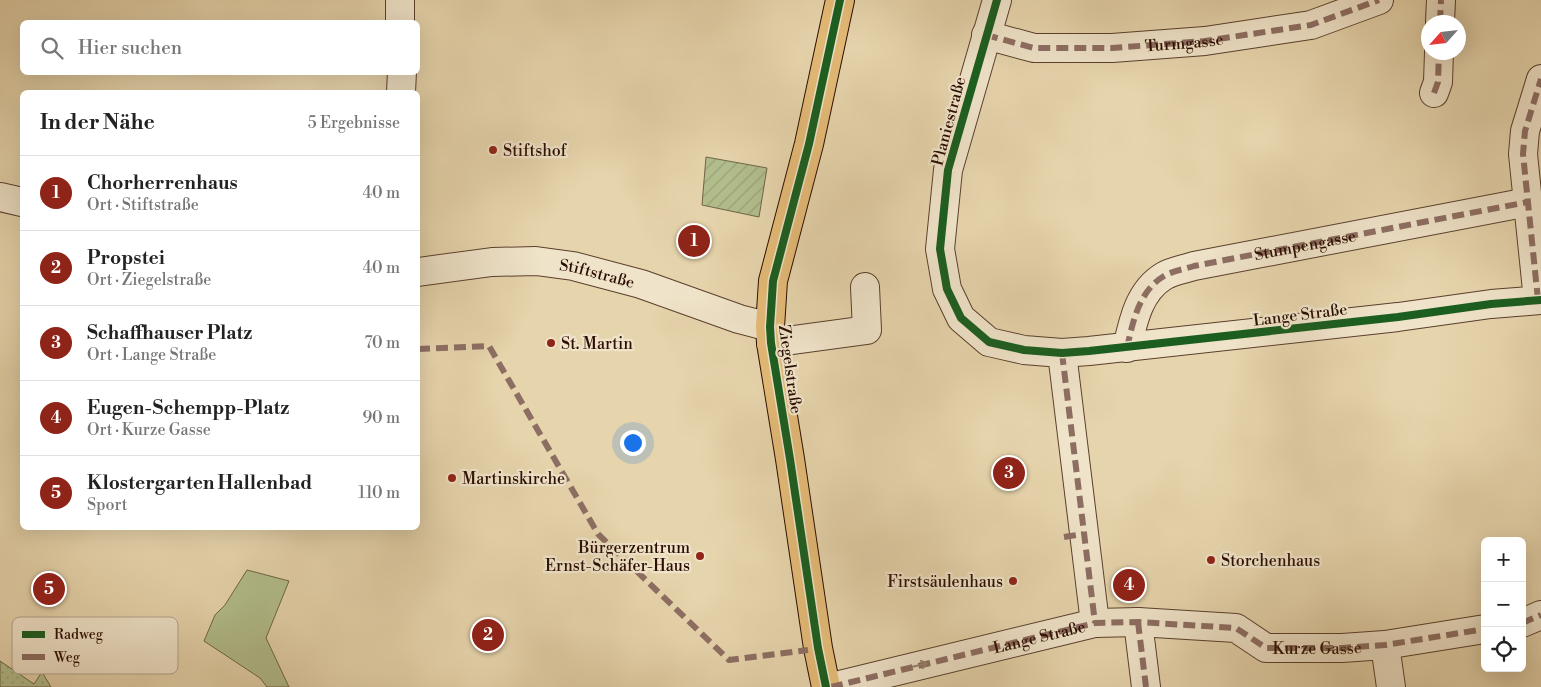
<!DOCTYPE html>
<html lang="de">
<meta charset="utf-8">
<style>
:root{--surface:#fff;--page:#f2f2f2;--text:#222;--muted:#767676;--line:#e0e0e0;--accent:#8f2418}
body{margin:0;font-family:"Libre Bodoni",serif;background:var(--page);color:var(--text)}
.controls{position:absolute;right:15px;bottom:15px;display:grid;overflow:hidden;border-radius:8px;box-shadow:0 5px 20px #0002}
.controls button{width:45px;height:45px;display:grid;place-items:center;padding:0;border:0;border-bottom:1px solid var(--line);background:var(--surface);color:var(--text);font:25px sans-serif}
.compass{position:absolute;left:1421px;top:15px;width:45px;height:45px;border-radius:50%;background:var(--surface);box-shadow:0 5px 20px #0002;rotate:243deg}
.you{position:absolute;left:632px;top:442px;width:18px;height:18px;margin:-12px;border:4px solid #fff;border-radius:50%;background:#1a73e8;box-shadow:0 0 0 8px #1a73e833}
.badge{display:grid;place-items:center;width:32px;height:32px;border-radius:50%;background:var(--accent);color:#fff;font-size:16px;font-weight:700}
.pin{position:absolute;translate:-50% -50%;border:2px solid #fff;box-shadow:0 1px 5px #0006}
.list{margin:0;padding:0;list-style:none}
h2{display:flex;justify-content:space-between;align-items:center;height:65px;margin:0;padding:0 20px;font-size:21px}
h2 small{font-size:16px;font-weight:400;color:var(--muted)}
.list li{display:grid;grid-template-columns:32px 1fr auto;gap:15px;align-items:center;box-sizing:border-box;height:75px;padding:0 20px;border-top:1px solid var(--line)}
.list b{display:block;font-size:19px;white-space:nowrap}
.list p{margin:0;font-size:16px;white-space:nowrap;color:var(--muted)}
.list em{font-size:16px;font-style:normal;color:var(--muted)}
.icon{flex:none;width:28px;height:28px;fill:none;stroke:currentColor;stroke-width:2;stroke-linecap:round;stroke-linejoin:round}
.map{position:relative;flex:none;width:1541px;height:687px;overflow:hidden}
.search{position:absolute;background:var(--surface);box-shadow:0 5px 20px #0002;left:20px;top:20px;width:400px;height:55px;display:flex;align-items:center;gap:12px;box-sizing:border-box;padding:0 18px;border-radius:8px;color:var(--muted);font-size:19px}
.panel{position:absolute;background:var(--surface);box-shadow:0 5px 20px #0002;left:20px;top:90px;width:400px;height:440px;border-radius:8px}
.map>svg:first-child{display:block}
.grass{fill:#b2bd8c;stroke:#6e6546}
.park{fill:url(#park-dots);stroke:#6e6546}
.garden{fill:url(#garden-furrows);stroke:#6e6546}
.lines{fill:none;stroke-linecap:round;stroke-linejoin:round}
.minor-casing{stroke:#5a3f2c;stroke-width:30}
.major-casing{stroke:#2b0d01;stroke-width:30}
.minor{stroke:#efe3c9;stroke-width:28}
.major{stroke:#e3ba76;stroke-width:28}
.quiet{stroke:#8d6e63;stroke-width:6;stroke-dasharray:12 6;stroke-linecap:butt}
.cycleway-casing{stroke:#efe3c9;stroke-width:11}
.cycleway{stroke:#1b5e20;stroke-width:8}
.oneway{stroke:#97836f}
.poi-dot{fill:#8f2418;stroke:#efe3c9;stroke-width:2}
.labels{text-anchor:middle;stroke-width:4.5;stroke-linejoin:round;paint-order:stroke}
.street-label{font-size:16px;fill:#2b0d01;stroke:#efe3c9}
.poi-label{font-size:16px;fill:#2b0d01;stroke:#efe3c9;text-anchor:start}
.key{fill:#efe3c9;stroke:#b4a38d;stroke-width:1}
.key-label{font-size:14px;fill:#2b0d01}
</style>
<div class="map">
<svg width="1541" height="687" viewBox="0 0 1541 687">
<defs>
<pattern id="park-dots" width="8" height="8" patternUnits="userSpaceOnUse" patternTransform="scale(1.25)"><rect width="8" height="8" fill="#b2bd8c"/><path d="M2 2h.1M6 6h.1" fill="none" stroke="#99a177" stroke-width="1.8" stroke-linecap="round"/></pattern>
<pattern id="garden-furrows" width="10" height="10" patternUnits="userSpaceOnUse" patternTransform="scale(1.25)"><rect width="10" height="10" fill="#b2bd8c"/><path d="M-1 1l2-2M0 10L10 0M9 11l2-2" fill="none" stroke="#99a177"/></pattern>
</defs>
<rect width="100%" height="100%" fill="#e6d4ac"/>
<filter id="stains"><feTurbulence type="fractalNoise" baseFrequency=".004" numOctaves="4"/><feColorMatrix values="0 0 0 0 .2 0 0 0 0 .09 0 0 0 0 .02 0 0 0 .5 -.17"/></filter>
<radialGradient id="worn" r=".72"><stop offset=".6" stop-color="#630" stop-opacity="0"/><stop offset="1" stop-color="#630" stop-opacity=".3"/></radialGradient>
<path class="grass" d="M247,570l42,11 -23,57 23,49h-22l-7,-9 -56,-37 11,-26 10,-10z"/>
<path class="park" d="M0,661l34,23 8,-12 9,15h-51z"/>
<path class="garden" d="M706,157l61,11 -8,49 -57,-12z"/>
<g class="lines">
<defs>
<g id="minor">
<path d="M400,0v22"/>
<path d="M997,0l-49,170 -8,79 7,40 14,29 28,24 35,8 38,3 27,-2 309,-34 93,-13 50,-4"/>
<path d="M1440,22l1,-22"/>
<path d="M986,35l48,13h78l93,-7 106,-16 68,-25"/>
<path d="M401,92l1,-20"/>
<path d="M1434,93l4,-11 1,-30"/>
<path d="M0,197l22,5"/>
<path id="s1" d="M418,272l74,-10 44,-1 37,5 68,18 98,35 31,8"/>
<path d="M1538,300l-15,-146 2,-23 16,-52"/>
<path d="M771,343l96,-13 -2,-43"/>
<path d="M1127,348c6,-27 12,-57 37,-72 8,-5 21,-7 30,-10l334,-64"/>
<path d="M1062,353l33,270"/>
<path d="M1138,622l8,65"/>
<path d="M1522,623l19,-8"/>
<path d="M1385,645l6,42"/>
<path id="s2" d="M831,687l264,-64 43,-1 98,6 30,20h76l43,-3 100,-16"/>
</g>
<path id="major" d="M826,687l-8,-39 -28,-189 -19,-116 -1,-16 3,-46 36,-137 31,-144"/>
</defs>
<use href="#minor" class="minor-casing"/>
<use href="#major" class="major-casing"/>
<use href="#minor" class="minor"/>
<use href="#major" class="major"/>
<g class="quiet">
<path d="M1440,22l1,-22"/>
<path id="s3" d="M986,35l48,13h78l93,-7 106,-16 68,-25"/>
<path d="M1434,93l4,-11 1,-30"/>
<path d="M1538,300l-15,-146 2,-23 16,-52"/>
<path id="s4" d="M1127,348c6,-27 12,-57 37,-72 8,-5 21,-7 30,-10l334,-64"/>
<path d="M418,349l71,-3 109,188 131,126 79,-10"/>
<path d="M1062,353l33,270"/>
<path d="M1064,537l19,-3"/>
<path d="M1138,622l8,65"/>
<path d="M1522,623l19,-8"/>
<path d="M831,687l264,-64 43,-1 98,6 30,20h76l43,-3 100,-16"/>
</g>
<defs>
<g id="cycleway">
<path d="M997,0l-49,170 -8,79 7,40 14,29 28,24 35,8 38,3 27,-2 309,-34 93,-13 50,-4"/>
<path d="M826,687l-8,-39 -28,-189 -19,-116 -1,-16 3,-46 36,-137 31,-144"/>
</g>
</defs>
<use href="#cycleway" class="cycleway-casing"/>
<use href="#cycleway" class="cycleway"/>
</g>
<defs><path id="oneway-shaft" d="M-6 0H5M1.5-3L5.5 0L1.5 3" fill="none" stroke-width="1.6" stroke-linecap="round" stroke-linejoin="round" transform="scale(1.25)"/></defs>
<use class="oneway" href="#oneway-shaft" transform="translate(920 665) rotate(-14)"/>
<g class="poi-dot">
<circle cx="493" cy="150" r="5"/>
<circle cx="551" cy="343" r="5"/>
<circle cx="452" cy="478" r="5"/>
<circle cx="700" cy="556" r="5"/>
<circle cx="1211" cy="560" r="5"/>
<circle cx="1013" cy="581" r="5"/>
</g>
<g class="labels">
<g class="street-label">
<text dy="6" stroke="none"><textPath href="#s3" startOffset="200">Turmgasse</textPath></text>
<text transform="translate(948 121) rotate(-75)" y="6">Planiestraße</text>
<text dy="6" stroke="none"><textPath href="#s4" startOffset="228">Stumpengasse</textPath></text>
<text dy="6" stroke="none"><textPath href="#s1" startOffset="181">Stiftstraße</textPath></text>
<text transform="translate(1300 314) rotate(-7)" y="6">Lange Straße</text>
<text transform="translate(791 369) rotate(82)" y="6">Ziegelstraße</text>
<text dy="6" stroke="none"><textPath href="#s2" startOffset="214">Lange Straße</textPath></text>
<text dy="6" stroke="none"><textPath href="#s2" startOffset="500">Kurze Gasse</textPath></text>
</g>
<g class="poi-label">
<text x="503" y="156">Stiftshof</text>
<text x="561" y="349">St. Martin</text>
<text x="462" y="484">Martinskirche</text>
<text x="690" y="553" text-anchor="end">Bürgerzentrum<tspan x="690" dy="18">Ernst-Schäfer-Haus</tspan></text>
<text x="1221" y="566">Storchenhaus</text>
<text x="1003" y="587" text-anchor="end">Firstsäulenhaus</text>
</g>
</g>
<rect x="12" y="617" width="166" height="57" rx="8" class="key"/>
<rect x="22" y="631" width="23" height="7" fill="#1b5e20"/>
<rect x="22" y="654" width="23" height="6" fill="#8d6e63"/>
<g class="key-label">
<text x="54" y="639">Radweg</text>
<text x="54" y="662">Weg</text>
</g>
<rect width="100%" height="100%" filter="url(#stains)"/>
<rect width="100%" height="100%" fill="url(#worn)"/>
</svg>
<div class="controls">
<button>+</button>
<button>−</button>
<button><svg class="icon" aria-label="locate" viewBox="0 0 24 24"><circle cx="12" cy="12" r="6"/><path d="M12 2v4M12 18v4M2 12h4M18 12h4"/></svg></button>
</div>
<svg class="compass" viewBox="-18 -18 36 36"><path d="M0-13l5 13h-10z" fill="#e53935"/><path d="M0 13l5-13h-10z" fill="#767676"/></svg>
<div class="you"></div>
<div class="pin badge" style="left:694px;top:241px">1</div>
<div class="pin badge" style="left:488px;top:635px">2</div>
<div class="pin badge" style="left:1009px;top:473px">3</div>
<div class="pin badge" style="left:1129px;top:585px">4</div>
<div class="pin badge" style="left:49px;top:589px">5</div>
<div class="search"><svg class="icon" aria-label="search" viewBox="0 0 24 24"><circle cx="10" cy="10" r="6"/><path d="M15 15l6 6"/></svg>Hier suchen</div>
<section class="panel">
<h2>In der Nähe<small>5 Ergebnisse</small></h2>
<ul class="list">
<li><span class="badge">1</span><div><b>Chorherrenhaus</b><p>Ort · Stiftstraße</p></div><em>40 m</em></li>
<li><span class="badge">2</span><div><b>Propstei</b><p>Ort · Ziegelstraße</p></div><em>40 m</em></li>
<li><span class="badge">3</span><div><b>Schaffhauser Platz</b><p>Ort · Lange Straße</p></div><em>70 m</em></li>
<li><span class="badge">4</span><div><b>Eugen-Schempp-Platz</b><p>Ort · Kurze Gasse</p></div><em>90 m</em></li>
<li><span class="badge">5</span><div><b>Klostergarten Hallenbad</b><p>Sport</p></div><em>110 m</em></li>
</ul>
</section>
</div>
